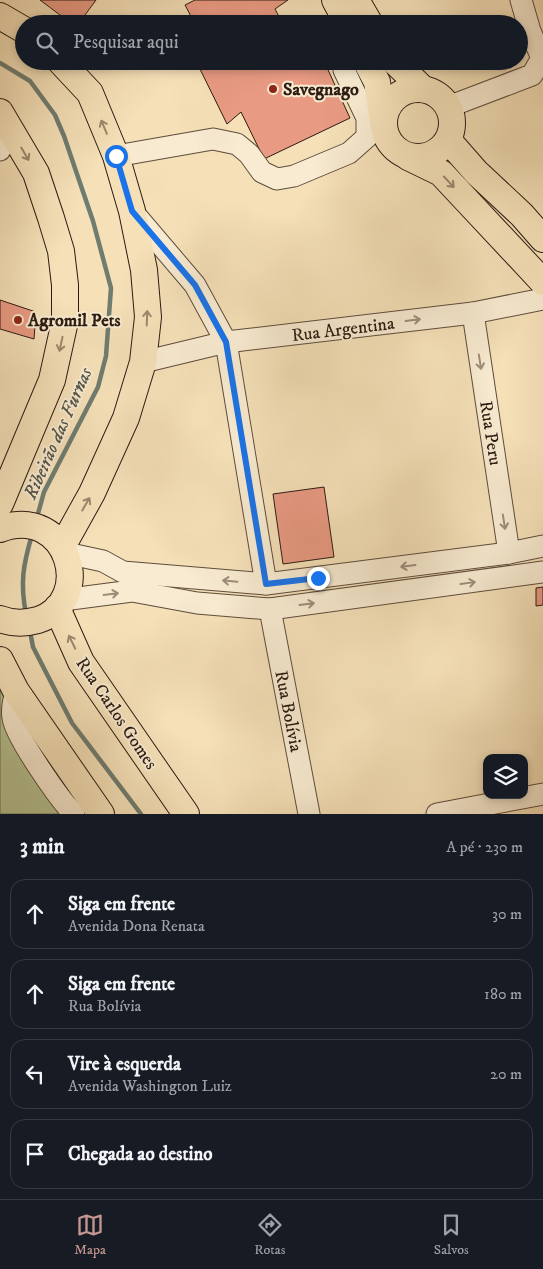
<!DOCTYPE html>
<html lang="pt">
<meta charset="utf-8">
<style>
:root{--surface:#171b24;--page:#242831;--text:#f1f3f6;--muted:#9ea1a6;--line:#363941;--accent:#c59692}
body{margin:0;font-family:"IM FELL DW Pica",serif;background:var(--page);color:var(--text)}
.controls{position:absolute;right:15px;bottom:15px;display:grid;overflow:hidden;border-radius:10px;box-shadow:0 2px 8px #0003}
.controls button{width:45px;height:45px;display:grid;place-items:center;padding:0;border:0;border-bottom:1px solid var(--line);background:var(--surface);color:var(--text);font:25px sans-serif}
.stop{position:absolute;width:15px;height:15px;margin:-11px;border:4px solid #1a73e8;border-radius:50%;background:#fff}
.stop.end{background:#1a73e8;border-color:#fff;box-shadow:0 1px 5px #0008}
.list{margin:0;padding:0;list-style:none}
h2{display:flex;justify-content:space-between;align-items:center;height:65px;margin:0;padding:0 20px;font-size:21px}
h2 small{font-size:16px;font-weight:400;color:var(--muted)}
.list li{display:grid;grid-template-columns:32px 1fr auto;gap:15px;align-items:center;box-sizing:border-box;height:70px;margin:0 10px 10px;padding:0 10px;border:1px solid var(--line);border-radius:15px}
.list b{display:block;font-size:19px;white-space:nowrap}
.list p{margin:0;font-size:16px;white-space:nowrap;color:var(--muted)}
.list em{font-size:16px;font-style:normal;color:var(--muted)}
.icon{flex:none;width:28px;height:28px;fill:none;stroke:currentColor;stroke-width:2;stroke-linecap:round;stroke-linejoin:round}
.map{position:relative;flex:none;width:543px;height:814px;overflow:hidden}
.search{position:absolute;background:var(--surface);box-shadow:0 2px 8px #0003;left:15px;right:15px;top:15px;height:55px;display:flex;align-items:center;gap:12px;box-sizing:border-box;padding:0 18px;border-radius:28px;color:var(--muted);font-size:19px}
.sheet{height:385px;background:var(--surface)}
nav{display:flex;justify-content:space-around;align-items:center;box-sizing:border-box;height:70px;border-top:1px solid var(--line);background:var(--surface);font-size:14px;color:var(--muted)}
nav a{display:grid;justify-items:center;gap:2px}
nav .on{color:var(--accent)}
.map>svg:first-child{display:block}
.green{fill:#b6c393;stroke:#706f52}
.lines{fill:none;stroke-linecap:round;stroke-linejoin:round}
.stream{stroke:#6f7c70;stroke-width:4.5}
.building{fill:#e99a83;stroke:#2b1b12}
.minor-casing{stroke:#5e4c3c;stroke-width:23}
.major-casing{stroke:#2b1b12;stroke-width:28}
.minor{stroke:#f8ebd1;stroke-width:21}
.major{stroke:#f5e0b8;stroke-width:26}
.oneway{stroke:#9a876d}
.oneway2{stroke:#9c8d7b}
.route{stroke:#1a73e8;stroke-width:6}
.poi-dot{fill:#8f2418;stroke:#f8ebd1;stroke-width:2}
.labels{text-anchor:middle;stroke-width:4;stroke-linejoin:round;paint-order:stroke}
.poi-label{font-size:18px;font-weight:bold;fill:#2b1b12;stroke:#f8ebd1;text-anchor:start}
.street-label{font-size:18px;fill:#2b1b12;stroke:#f8ebd1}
.water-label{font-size:19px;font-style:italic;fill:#535449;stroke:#f8ebd1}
</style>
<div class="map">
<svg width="543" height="814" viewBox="0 0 543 814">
<rect width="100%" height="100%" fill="#f5e0b8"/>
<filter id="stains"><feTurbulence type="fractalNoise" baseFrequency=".004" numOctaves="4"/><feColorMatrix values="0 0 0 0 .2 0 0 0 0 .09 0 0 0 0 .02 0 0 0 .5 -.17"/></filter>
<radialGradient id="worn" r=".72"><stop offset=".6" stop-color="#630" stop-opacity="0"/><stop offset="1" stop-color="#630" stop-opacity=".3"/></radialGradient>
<path class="green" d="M0,683l90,131h-90z"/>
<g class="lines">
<g class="stream">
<path d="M0,63l30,18 25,34 9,21 29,85 18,67 -5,68 -8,31 -54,105 -8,29"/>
<path d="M26,614c-6,-31 -3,-49 6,-79"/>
<path d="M30,631l3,16 39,76 69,91"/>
</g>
</g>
<g class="building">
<path d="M40,0h56l-11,15v9h-13z"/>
<path d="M195,0h93l-13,9 8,15h-88l-10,-19z"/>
<path d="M204,61h120l26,57 -86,41 -23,-47 -14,12 -29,-59z"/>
<path d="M0,300l36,12 -2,27 -34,-10z"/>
<path d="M324,487l10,70 -51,7 -10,-70z"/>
<path d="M543,587v18l-7,1v-18z"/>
</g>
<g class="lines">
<defs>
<g id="minor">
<path d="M448,107l84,-32 10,-17 -12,-27 -9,-31"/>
<path d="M0,150l9,-23"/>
<path d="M116,156l97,-17 24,5 12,10 13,18 15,7 17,-3 55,-23 18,-16v-19l-23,-48v-9"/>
<path d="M132,211l63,74 31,57 40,242"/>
<path d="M473,313l36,240"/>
<path d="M143,362l83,-20 247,-29 70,-14"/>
<path d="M66,553l37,8 20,11 143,12 243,-31 34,-7"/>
<path d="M63,600l69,-9 65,12 73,6 273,-37"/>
<path d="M270,609l39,205"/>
<path d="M16,691c-2,9 -5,17 -3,27 3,19 46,81 61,96"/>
<path d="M437,814l106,-20"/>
</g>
<g id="major">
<path d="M335,0l13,24"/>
<path d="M356,0l14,24"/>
<path d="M0,16l24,14"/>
<path d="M60,61l30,32 26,63 16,55 12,59 4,47 -5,45 -17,56 -34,75 -30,54"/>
<path d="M366,61l11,21 6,40"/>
<path d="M394,61l29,28"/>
<circle cx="418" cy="123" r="34"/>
<path d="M0,112l36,61 15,45 10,33 4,34v36l-13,59 -52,124"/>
<path d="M448,140l28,32 46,43 21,24"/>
<path d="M408,157l33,16 102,109"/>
<path d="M0,529c69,-25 96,72 38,91 -14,4 -25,4 -38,-1"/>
<path d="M57,608l24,54 105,152"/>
<path d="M0,660l16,31 85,123"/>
</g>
</defs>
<use href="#minor" class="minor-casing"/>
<use href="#major" class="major-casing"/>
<use href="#minor" class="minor"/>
<use href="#major" class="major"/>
</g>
<defs><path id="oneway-shaft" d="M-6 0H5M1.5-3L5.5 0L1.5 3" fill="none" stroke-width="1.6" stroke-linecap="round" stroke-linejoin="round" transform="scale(1.25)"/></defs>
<g class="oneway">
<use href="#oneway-shaft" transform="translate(104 127) rotate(-113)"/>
<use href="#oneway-shaft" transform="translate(25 154) rotate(60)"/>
<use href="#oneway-shaft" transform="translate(449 182) rotate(47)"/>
<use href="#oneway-shaft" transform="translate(147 318) rotate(-88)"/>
<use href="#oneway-shaft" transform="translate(61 344) rotate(102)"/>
<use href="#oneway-shaft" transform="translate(86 504) rotate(-60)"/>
<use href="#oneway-shaft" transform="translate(72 642) rotate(-116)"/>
</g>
<g class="oneway2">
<use href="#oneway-shaft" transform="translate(413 320) rotate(-7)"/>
<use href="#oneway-shaft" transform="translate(480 362) rotate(81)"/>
<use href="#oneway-shaft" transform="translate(504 522) rotate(81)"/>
<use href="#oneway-shaft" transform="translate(408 566) rotate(173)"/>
<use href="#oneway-shaft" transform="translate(230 581) rotate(-175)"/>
<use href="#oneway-shaft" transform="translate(468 583) rotate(-8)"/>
<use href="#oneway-shaft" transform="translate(111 594) rotate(-7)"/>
<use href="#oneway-shaft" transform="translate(307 604) rotate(-7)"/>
</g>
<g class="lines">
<path class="route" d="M116,156l16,55 63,74 31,57 40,242 52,-6"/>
</g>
<g class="poi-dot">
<circle cx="273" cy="89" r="5"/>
<circle cx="18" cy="320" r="5"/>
</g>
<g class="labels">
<g class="poi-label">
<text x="283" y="95">Savegnago</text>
<text x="28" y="326">Agromil Pets</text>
</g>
<g class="street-label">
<text transform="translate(343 329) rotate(-7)" y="6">Rua Argentina</text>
<text transform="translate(491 433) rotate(81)" y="6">Rua Peru</text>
<text transform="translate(289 711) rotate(79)" y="6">Rua Bolívia</text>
<text transform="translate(117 713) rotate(56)" y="6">Rua Carlos Gomes</text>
</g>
<g class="water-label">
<text transform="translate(57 433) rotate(-66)" y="7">Ribeirão das Furnas</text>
</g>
</g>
<rect width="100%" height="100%" filter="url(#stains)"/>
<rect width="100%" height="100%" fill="url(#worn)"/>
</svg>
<div class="controls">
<button><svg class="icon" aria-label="layers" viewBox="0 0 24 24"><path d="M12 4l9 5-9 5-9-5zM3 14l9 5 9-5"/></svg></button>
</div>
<div class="stop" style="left:116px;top:156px"></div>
<div class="stop end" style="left:318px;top:578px"></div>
<div class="search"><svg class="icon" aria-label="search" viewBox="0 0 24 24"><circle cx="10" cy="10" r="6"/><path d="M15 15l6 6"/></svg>Pesquisar aqui</div>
</div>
<section class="sheet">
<h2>3 min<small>A pé · 230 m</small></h2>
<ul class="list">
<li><svg class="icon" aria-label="ahead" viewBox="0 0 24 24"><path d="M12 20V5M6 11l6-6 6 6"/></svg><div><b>Siga em frente</b><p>Avenida Dona Renata</p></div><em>30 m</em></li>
<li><svg class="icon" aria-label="ahead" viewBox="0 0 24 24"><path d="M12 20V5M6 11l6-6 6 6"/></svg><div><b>Siga em frente</b><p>Rua Bolívia</p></div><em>180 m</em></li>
<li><svg class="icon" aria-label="left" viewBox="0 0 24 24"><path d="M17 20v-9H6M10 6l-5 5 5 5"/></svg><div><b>Vire à esquerda</b><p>Avenida Washington Luiz</p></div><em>20 m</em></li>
<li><svg class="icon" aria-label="arrive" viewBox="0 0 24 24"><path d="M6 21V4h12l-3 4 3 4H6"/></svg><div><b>Chegada ao destino</b></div></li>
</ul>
</section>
<nav>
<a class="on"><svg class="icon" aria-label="map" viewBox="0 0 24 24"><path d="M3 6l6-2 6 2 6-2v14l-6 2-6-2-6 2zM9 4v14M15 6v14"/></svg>Mapa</a>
<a><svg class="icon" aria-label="directions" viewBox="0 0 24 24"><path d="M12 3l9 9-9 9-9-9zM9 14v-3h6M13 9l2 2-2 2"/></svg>Rotas</a>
<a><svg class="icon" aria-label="saved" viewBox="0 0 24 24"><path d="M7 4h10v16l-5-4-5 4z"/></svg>Salvos</a>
</nav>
